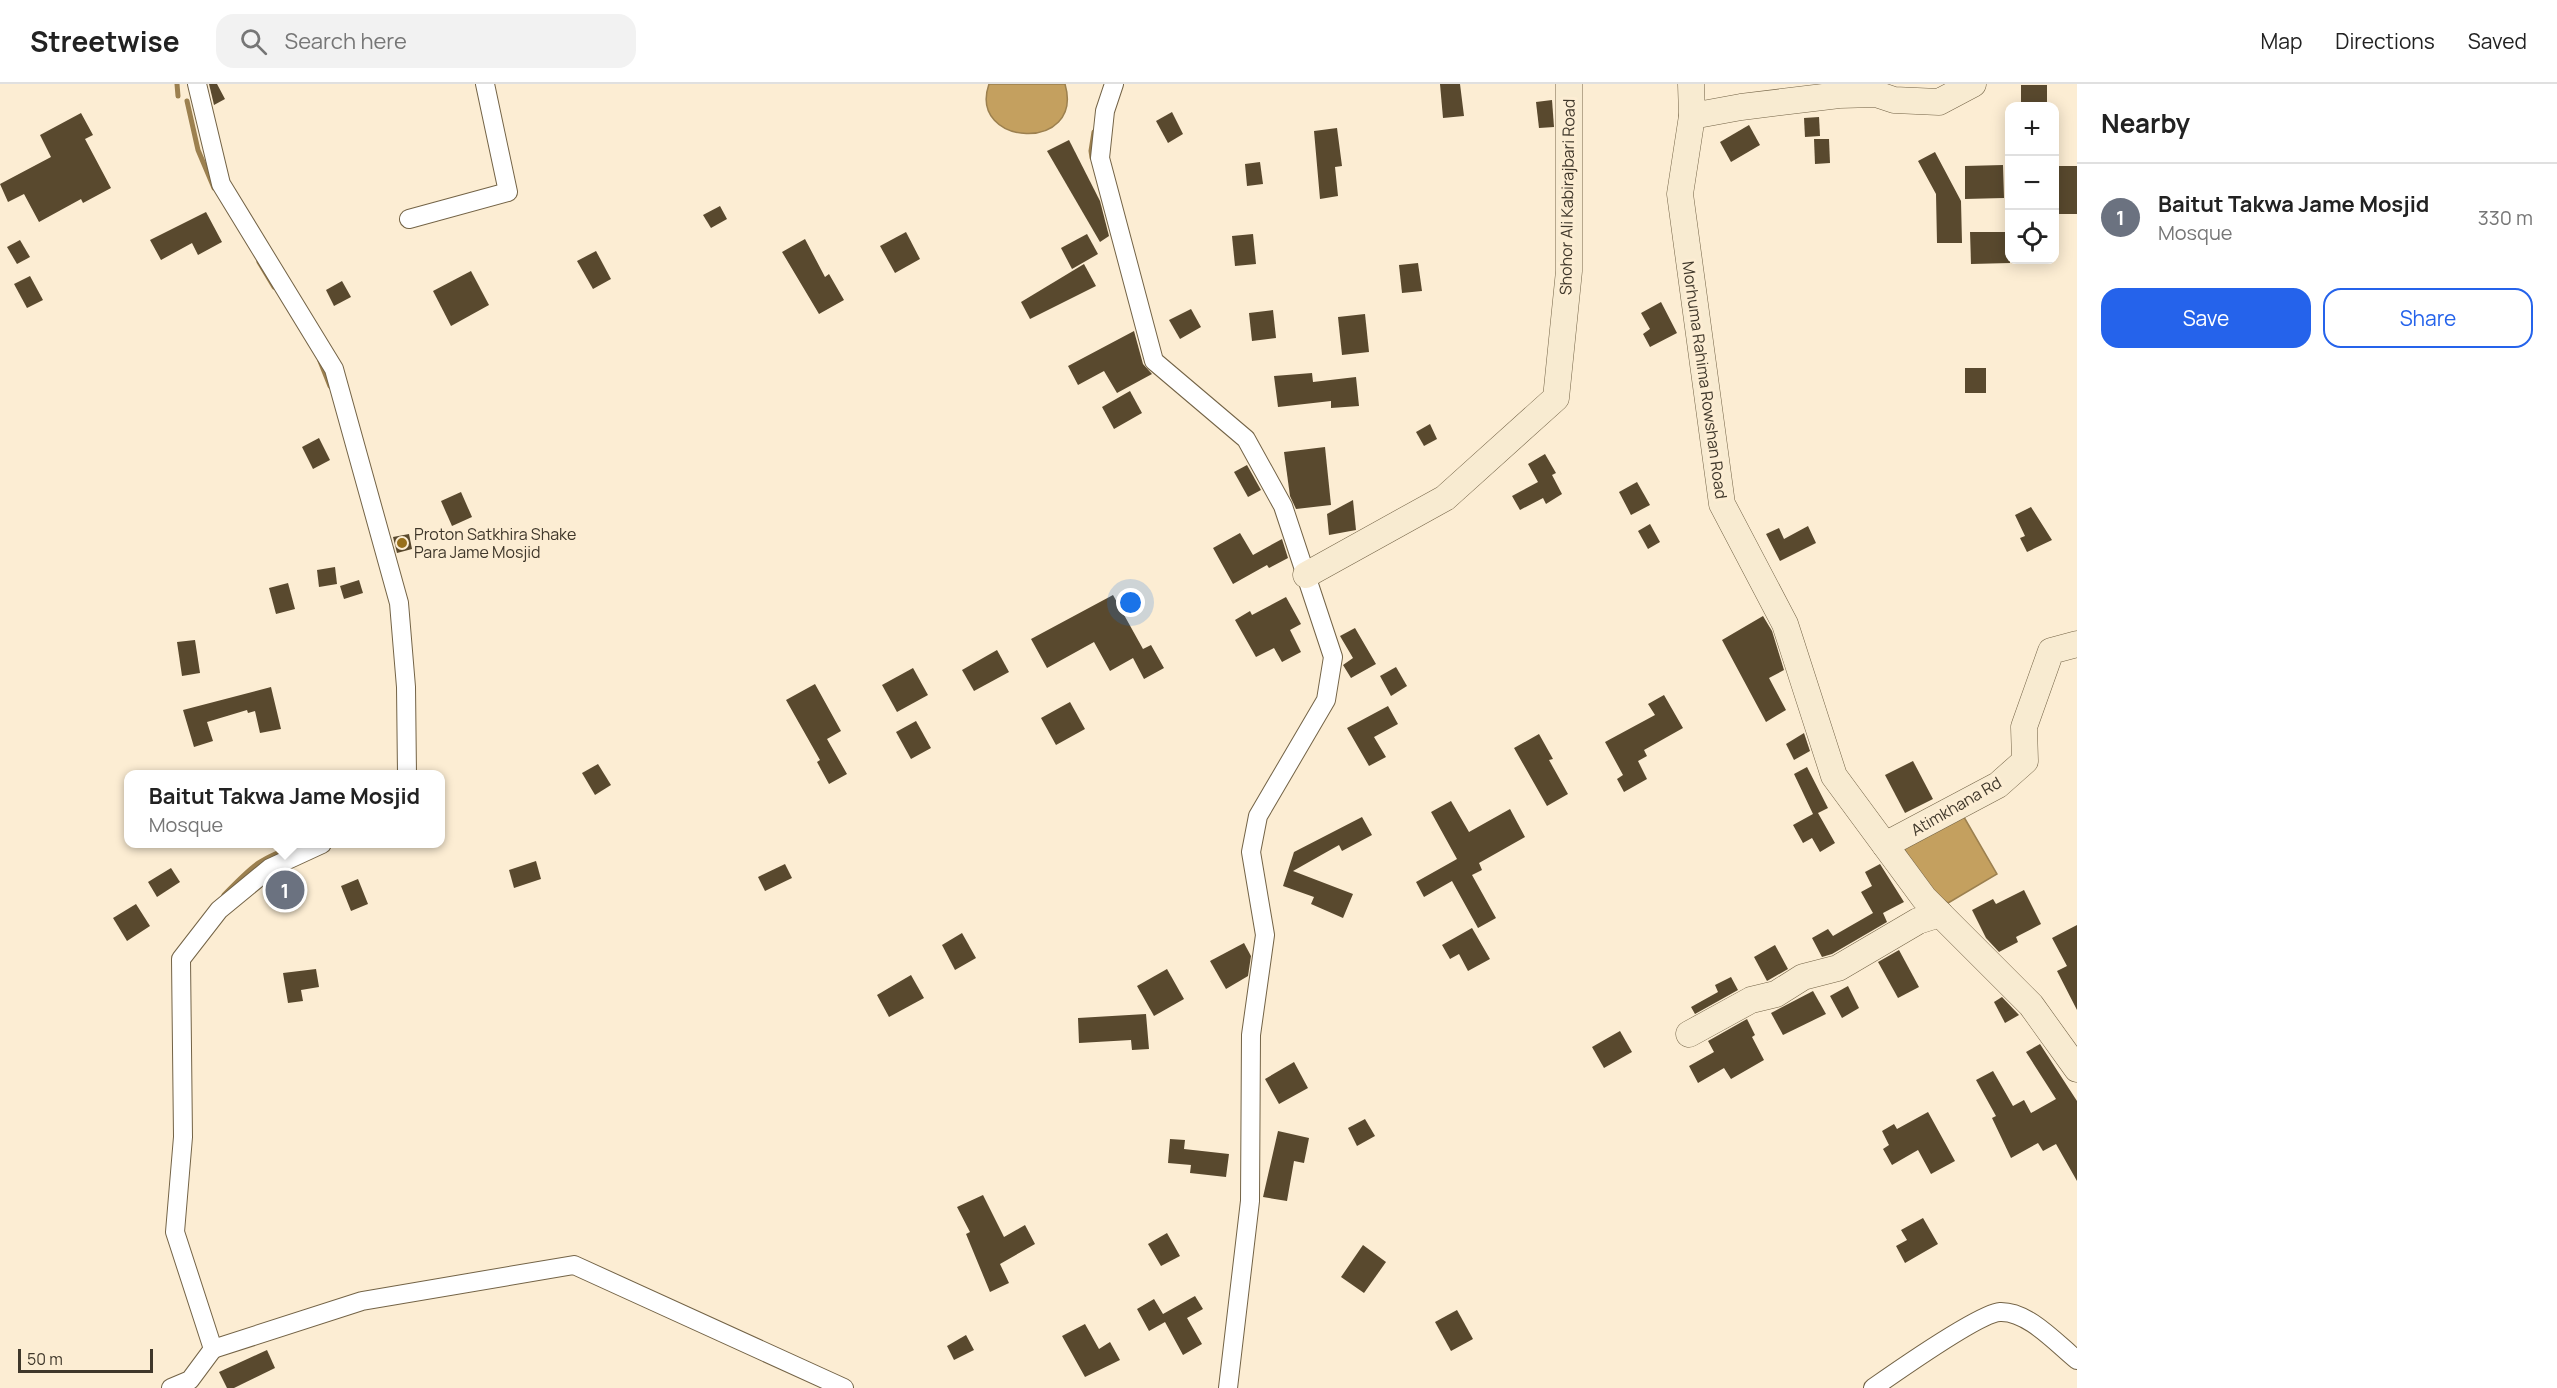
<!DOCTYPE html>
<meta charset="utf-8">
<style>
:root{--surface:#fff;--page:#f2f2f2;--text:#222;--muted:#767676;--line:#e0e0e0;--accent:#2563eb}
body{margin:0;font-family:Manrope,sans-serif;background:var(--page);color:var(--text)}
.controls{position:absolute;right:18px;top:18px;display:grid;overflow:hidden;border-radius:12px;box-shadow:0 3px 15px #0003}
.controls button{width:54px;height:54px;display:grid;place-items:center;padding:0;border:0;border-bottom:2px solid var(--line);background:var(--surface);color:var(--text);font:30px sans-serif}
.scale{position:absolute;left:18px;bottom:15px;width:135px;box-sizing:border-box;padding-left:6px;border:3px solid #3f372a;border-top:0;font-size:16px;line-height:21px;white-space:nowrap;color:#3f372a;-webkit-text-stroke:4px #fcedd3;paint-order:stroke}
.you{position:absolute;left:1131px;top:519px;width:21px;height:21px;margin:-15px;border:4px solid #fff;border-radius:50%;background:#1a73e8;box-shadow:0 0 0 9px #1a73e833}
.badge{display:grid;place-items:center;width:39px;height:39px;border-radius:50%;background:var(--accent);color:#fff;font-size:20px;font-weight:700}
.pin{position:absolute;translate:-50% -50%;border:3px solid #fff;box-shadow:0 2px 6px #0006}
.popup{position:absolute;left:124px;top:686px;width:321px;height:78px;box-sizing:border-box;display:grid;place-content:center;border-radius:12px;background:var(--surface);filter:drop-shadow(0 2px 4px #0005);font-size:20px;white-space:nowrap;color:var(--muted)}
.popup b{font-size:22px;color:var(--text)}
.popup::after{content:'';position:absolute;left:50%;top:100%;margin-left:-12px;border:12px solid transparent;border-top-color:var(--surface)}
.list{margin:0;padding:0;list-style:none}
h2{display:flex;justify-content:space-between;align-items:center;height:78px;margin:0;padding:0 24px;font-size:26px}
h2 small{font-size:20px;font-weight:400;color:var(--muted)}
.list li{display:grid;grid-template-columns:39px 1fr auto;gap:18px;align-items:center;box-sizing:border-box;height:108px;padding:0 24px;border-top:2px solid var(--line)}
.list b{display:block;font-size:22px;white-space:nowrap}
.list p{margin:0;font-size:20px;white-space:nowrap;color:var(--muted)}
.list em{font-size:20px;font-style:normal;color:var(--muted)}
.actions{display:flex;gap:12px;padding:18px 24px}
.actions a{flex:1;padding:14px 0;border:2px solid var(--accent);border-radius:18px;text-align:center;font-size:21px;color:var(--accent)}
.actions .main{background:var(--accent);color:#fff}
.icon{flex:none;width:33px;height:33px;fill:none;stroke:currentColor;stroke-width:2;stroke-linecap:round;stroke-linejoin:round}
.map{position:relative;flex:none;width:2077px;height:1304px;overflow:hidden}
header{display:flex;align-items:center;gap:36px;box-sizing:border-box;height:84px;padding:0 30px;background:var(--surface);border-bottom:2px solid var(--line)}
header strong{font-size:28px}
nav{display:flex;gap:33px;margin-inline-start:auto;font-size:21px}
.search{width:420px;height:54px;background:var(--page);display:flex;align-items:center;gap:15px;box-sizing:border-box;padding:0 21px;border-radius:18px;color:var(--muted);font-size:22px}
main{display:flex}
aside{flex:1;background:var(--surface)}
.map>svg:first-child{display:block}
.water{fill:#c4a05f;stroke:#9c804f;stroke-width:1.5}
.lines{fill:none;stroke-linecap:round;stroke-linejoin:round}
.stream{stroke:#9c804f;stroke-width:5}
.building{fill:#59492e}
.street-casing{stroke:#736346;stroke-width:20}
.secondary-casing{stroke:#736346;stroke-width:27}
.street{stroke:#fff;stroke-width:18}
.secondary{stroke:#f8ebd1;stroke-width:26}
.poi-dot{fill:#976f1b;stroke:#fcedd3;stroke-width:2}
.labels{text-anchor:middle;stroke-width:6;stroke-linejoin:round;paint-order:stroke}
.street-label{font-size:16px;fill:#3f372a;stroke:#fcedd3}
.poi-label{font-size:16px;fill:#3f372a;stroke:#fcedd3;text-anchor:start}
</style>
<header>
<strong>Streetwise</strong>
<div class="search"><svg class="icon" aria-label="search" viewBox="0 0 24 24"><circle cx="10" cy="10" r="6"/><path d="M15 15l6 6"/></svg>Search here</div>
<nav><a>Map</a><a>Directions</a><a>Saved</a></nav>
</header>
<main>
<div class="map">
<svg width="2077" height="1304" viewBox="0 0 2077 1304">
<rect width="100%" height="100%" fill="#fcedd3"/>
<g class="water">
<path d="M989,0h76c20,69 -98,63 -76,0z"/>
<path d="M1961,728l36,62 -49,29 -18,-11 -27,-45z"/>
</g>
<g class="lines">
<g class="stream">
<path d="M177,0l1,12"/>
<path d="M187,17l11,49 16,38"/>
<path d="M1092,74l-1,-7 3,-19"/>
<path d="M259,178l15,25"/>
<path d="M320,277l10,25"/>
<path d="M224,811c30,-31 36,-37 77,-51"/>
</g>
</g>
<g class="building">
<path d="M209,0h8l8,15 -11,6z"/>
<path d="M1440,0h20l4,32 -21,2z"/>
<rect x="2021" y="1" width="26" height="21"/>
<path d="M1552,16l2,27 -15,1 -3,-26z"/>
<path d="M1172,28l11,22 -15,9 -12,-22z"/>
<path d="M81,29l12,22 -8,4 26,49 -28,15 -2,-4 -42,23 -15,-28 -16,8 -8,-18 51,-27 -11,-22z"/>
<path d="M1819,33l1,19 -15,1 -1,-19z"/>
<path d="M1749,41l11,20 -29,17 -11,-20z"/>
<path d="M1337,44l5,38 -7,1 3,29 -18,3 -6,-68z"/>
<path d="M1814,55h15l1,24 -15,1z"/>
<path d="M1069,56l31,61 9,35 -9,6 -53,-91z"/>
<path d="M1935,68l26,49 1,42h-25l-1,-49 -18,-33z"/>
<path d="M1260,78l3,22 -16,2 -2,-22z"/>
<path d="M2003,81l1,33 -39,1v-33z"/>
<rect x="2055" y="82" width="22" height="48"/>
<path d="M720,122l7,13 -16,9 -8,-13z"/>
<path d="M206,128l16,30 -24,13 -6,-12 -31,17 -11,-20z"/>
<path d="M906,148l14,27 -25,14 -15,-27z"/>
<path d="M1970,148h40v31l-39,1z"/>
<path d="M1087,150l11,20 -26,15 -11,-21z"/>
<path d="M1253,150l3,30 -21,2 -3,-30z"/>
<path d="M805,155l20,38 4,-3 15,26 -25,14 -37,-62z"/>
<path d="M20,156l10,17 -13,7 -10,-17z"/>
<path d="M596,167l15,28 -18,10 -16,-28z"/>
<path d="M1418,179l4,28 -20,2 -3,-28z"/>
<path d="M1084,180l12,22 -66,33 -9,-17z"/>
<path d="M471,187l18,34 -38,21 -18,-35z"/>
<path d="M30,192l13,24 -16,8 -13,-24z"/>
<path d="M342,197l9,16 -17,9 -8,-16z"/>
<path d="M1661,218l16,31 -27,14 -7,-13 7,-5 -9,-16z"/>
<path d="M1191,225l10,18 -21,12 -11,-19z"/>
<path d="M1273,226l3,28 -24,3 -3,-28z"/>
<path d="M1365,230l4,38 -27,3 -4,-38z"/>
<path d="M1134,247l9,33 9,10 -35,19 -13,-22 -26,14 -10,-19z"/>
<rect x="1965" y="284" width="21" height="25"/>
<path d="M1312,289l1,9 43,-5 3,29 -28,2v-7l-53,6 -4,-31z"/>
<path d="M1130,307l12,22 -28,16 -12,-22z"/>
<path d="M1430,340l7,15 -13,7 -8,-14z"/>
<path d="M319,354l11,22 -17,9 -11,-22z"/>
<path d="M1325,363l6,58 -35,4 -6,-13 -6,-44z"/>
<path d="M1545,370l11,19 -4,2 10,19 -16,10 -3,-6 -23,12 -8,-14 26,-14 -10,-18z"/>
<path d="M1247,381l14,25 -13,7 -14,-25z"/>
<path d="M1637,398l13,23 -19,10 -12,-23z"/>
<path d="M461,408l11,25 -20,9 -11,-25z"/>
<path d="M1353,416l3,30 -27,5 -2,-21z"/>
<path d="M2031,423l21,33 -25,12 -7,-14 5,-2 -10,-21z"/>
<path d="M1650,440l10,18 -12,7 -10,-18z"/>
<path d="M1808,442l8,17 -36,18 -14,-27 13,-6 5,11z"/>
<path d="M1240,449l13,22 29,-16 6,19 -19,10 -2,-3 -34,19 -20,-36z"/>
<path d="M409,450l3,15 -15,4 -4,-16z"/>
<path d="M335,483l2,17 -18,3 -2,-17z"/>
<path d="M359,496l4,13 -19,6 -4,-13z"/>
<path d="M288,499l7,26 -19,5 -7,-26z"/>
<path d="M1113,511l30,54 8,-4 13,23 -20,11 -11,-21 -23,13 -16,-29 -47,26 -16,-29z"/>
<path d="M1286,513l15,27 -11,6 11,22 -19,10 -8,-14 -18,9 -21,-37 15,-9 2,4z"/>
<path d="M1763,532l9,15 12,39 -15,8 17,32 -20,12 -44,-82z"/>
<path d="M1355,544l21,36 -25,14 -8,-13 10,-7 -13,-22z"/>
<path d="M195,556l5,33 -18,3 -5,-34z"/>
<path d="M997,566l12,22 -35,19 -12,-21z"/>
<path d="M1396,583l11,19 -16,10 -11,-20z"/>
<path d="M913,584l15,27 -31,17 -15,-27z"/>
<path d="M815,600l26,47 -14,8 20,35 -18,10 -12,-22 3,-2 -34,-60z"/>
<path d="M271,603l10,42 -21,4 -5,-22 -7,2 -1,-3 -40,12 6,19 -19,6 -11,-37z"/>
<path d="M1664,611l19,33 -39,22 3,6 -9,5 9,18 -23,13 -7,-13 6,-4 -18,-33 50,-27 -7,-11z"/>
<path d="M1070,618l15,27 -29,16 -15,-27z"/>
<path d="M1388,622l10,18 -24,13 12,20 -17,9 -22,-38z"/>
<path d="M916,637l15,27 -20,11 -15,-27z"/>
<path d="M1804,649l6,18 -16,9 -8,-16z"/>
<path d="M1539,650l14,25 -4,1 19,34 -21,12 -33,-58z"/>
<path d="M1913,677l20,38 -28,14 -20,-38z"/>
<path d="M598,680l13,21 -16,10 -13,-22z"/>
<path d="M1807,683l21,41 -10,5 17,30 -15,9 -8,-14 -9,5 -10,-18 20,-11 -19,-40z"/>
<path d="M1451,717l18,31 41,-23 15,28 -46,26 3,7 -10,5 24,43 -18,10 -26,-47 -28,16 -8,-15 41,-23 -26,-47z"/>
<path d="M1362,733l10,18 -30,16 -3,-6 -46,26 60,23 -10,24 -32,-14 3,-7 -31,-11 11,-34z"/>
<path d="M536,777l5,18 -27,9 -5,-18z"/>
<path d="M785,780l7,14 -27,13 -7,-14z"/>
<path d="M1880,780l24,38 -21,11 4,9 -55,32 -10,3 -10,-19 16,-9 5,7 40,-23 -12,-21 11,-6 -7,-14z"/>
<path d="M171,784l9,14 -23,15 -9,-15z"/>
<path d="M288,792l10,19 -15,8 -10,-19z"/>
<path d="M358,795l10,25 -17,7 -10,-25z"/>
<path d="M2024,806l17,34 -25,13 2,5 -19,10 -13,-14 -14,-28 21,-11 3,5z"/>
<path d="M136,820l14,22 -23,15 -14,-23z"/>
<path d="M2077,841v85l-20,-39 10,-5 -15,-28z"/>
<path d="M1472,844l18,31 -22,12 -9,-17 -9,5 -8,-14z"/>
<path d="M962,849l14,25 -21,12 -13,-25z"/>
<path d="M1244,859l7,13 -3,20 -22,13 -16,-28z"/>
<path d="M1775,861l13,24 -21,12 -13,-24z"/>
<path d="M1899,866l20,37 -21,11 -20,-36z"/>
<path d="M316,885l3,18 -18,3 2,11 -15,2 -5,-30z"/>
<path d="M1167,885l17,30 -30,17 -17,-30z"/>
<path d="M911,891l13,23 -35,19 -12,-22z"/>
<path d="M1731,893l7,13 -43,24 -4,-7 27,-15 -3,-7z"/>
<path d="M1848,902l11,22 -17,10 -12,-22z"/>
<path d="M1813,907l13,23 -43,21 -12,-22z"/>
<path d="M2002,913l17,18 -14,8 -11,-21z"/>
<path d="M1146,930l3,35 -17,1 -1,-10 -52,3 -1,-25z"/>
<path d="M1747,935l8,16 -3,2 12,23 -33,19 -7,-11 -26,15 -9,-17 25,-14 -6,-11z"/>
<path d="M1620,947l12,21 -28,16 -12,-21z"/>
<path d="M2040,960l37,57v80l-21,-37 -13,7 -5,-8 -27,15 -19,-40 4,-2 -20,-36 17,-9 20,35 11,-6 7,13 25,-14 -30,-47z"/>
<path d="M1294,978l14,26 -29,16 -14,-25z"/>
<path d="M1928,1028l27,49 -24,13 -13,-24 -26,15 -9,-16 6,-4 -7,-14 12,-7 3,5z"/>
<path d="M1365,1035l10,17 -18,10 -9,-18z"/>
<path d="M1278,1047l31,7 -5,25 -10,-2 -7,40 -24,-4z"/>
<path d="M1170,1055l15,1 -1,9 45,5 -3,23 -36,-4 1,-8 -23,-2z"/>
<path d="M983,1111l21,42 21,-12 10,19 -35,20 9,19 -19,9 -24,-58 4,-2 -13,-25z"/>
<path d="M1923,1134l15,26 -33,19 -9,-17 11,-6 -6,-10z"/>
<path d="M1167,1149l13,23 -19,10 -13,-22z"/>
<path d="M1363,1161l23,17 -22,31 -23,-16z"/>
<path d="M1195,1212l8,13 -16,9 15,26 -19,11 -18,-33 -16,9 -12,-22 17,-10 9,15z"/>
<path d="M1457,1226l16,29 -22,12 -16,-29z"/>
<path d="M1085,1240l14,25 11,-7 10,18 -35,17 -23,-41z"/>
<path d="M966,1251l8,15 -20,10 -7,-14z"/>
<path d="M267,1266l8,18 -41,20h-7l-8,-16z"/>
</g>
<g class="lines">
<defs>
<g id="street">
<path d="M197,0l24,100 113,185 65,234 7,84 1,87"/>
<path d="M1114,0l-9,27 -5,47 54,203 92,78 37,67 50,151 -7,43 -68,116 -7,36 14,83 -14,100 -1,166 -22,187"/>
<path d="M409,135l99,-27 -23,-108"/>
<path d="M213,1265l149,-48 212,-36 270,123"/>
<path d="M171,1304l19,-8 23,-31 -38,-117 8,-95 -2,-178 38,-49 51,-42 52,-24"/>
<path d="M1873,1304c20,-14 107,-75 127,-76 28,-1 56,31 77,48"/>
</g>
<g id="secondary">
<path d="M1691,0l1,32 -12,78 42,310 63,120 49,152 90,122 107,107 46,64"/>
<path d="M1692,32l49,-9 98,-12 37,-1 18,6 45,2 34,-18"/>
<path d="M1306,491l139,-77 111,-100 13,-127v-187"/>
<path d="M1885,761l113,-60 27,-24 -1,-34 27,-76 26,-7"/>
<path d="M1689,950l62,-34 25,-6 27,-17 35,-9 80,-47 22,-7"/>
</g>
</defs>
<use href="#street" class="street-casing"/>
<use href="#secondary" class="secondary-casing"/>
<use href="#street" class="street"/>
<use href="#secondary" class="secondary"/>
</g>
<circle class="poi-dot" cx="402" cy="459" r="6"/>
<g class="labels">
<g class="street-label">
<text transform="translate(1567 113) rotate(-89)" y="6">Shohor Ali Kabirajbari Road</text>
<text transform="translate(1705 296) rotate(82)" y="6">Morhuma Rahima Rowshan Road</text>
<text transform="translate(1956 722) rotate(-30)" y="6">Atimkhana Rd</text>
</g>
<g class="poi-label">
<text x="414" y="456">Proton Satkhira Shake<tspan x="414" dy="18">Para Jame Mosjid</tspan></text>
</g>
</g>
</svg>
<div class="controls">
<button>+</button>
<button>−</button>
<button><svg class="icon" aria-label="locate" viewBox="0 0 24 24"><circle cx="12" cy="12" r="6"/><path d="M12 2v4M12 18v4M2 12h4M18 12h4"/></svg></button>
</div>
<div class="scale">50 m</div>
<div class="you"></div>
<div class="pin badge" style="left:285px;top:806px;background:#6b7280">1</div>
<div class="popup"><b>Baitut Takwa Jame Mosjid</b>Mosque</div>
</div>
<aside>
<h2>Nearby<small></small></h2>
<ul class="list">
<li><span class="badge" style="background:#6b7280">1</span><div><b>Baitut Takwa Jame Mosjid</b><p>Mosque</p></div><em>330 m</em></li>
</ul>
<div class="actions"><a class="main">Save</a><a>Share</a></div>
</aside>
</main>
